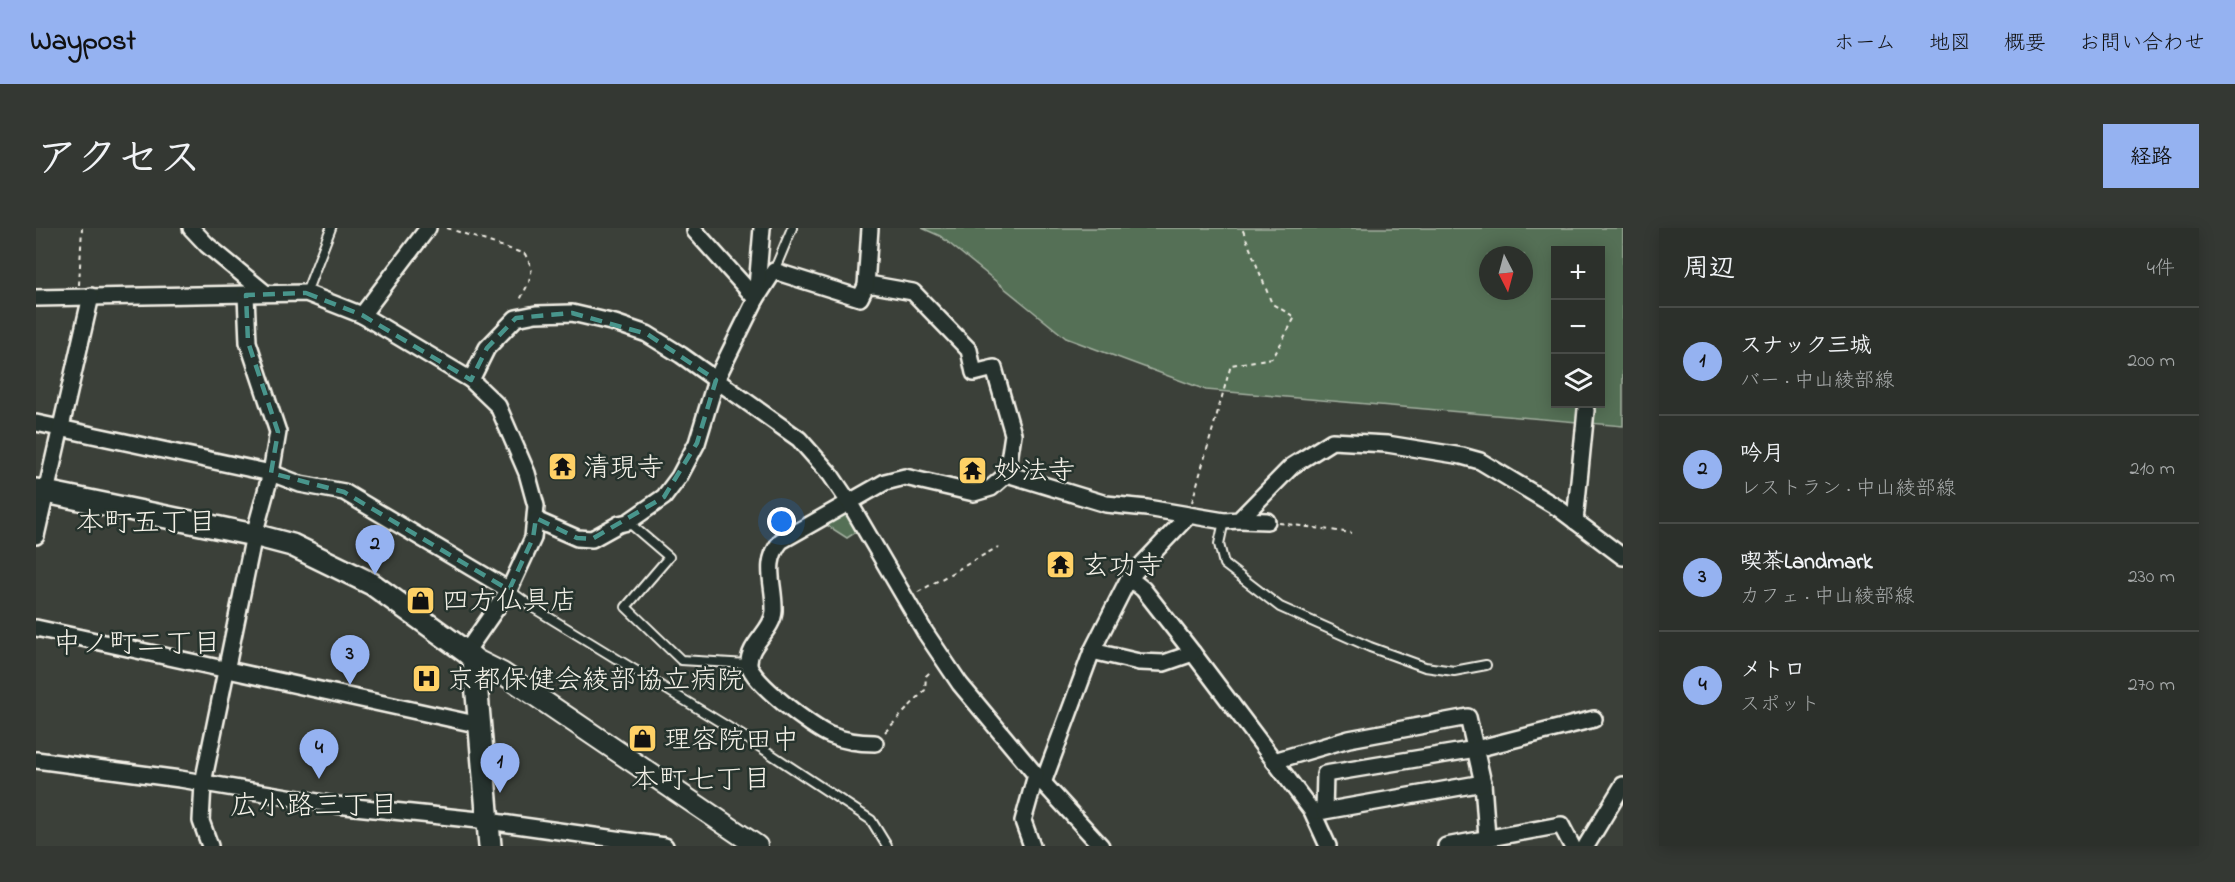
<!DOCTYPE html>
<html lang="ja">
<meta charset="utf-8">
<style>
:root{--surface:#2c302b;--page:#343833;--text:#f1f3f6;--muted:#a6a9a9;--line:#484b47;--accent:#95b2f1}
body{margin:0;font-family:"Indie Flower","Klee One",sans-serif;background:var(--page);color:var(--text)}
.controls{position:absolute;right:18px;top:18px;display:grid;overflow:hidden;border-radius:0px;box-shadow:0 3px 15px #0003}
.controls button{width:54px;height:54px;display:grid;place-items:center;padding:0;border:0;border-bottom:2px solid var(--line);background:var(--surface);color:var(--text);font:30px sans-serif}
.compass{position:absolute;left:1443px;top:18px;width:54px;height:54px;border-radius:50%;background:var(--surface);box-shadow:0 3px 15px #0003;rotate:174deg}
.you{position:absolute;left:746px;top:294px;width:21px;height:21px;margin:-15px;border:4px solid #fff;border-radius:50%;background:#1a73e8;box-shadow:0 0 0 9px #1a73e833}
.badge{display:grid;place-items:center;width:39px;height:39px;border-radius:50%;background:var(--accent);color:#111;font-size:20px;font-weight:700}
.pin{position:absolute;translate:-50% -50px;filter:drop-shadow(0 2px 3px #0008)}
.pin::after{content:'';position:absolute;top:32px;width:21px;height:18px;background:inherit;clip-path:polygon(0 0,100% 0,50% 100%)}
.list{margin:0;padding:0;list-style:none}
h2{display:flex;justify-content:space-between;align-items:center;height:78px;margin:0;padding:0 24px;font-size:26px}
h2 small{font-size:20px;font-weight:400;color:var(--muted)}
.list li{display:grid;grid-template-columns:39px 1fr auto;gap:18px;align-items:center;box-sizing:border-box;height:108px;padding:0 24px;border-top:2px solid var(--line)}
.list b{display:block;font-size:22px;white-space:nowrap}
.list p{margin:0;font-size:20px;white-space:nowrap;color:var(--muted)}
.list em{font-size:20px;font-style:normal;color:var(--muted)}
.icon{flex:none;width:33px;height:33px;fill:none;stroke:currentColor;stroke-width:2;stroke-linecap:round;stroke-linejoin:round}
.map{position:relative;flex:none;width:1587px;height:618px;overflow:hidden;border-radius:0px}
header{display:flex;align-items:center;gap:36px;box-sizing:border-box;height:84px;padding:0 30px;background:var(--accent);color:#111}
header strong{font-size:28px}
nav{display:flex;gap:33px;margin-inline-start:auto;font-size:21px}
.intro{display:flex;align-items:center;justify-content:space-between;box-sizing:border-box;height:144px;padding:0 36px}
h1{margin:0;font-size:42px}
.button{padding:15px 27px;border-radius:0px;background:var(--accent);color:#111;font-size:21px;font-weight:700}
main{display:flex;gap:36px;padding:0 36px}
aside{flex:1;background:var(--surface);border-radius:0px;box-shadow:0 3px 15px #0003}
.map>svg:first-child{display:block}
.green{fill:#547057;stroke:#a4b0a0;stroke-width:1.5;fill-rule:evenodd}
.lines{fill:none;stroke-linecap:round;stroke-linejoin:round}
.service-casing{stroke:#f4f1e8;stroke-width:12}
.minor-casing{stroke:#f4f1e8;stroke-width:20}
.tertiary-casing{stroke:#f4f1e8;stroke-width:24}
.secondary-casing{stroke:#f4f1e8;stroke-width:26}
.path{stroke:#f4f1e8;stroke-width:2;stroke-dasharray:4.5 4.5;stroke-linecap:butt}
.service{stroke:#26332d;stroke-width:8}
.minor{stroke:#26332d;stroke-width:15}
.tertiary{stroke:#26332d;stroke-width:20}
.secondary{stroke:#26332d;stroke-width:21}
.marked{fill:none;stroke:#48958c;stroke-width:4.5;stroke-dasharray:12 8;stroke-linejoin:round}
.labels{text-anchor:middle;stroke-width:5;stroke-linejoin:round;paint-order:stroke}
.poi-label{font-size:27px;fill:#f4f1e8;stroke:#26332d;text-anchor:start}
.neighbourhood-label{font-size:28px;fill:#f4f1e8;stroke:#26332d}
</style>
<header>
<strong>Waypost</strong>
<nav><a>ホーム</a><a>地図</a><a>概要</a><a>お問い合わせ</a></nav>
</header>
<div class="intro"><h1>アクセス</h1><a class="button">経路</a></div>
<main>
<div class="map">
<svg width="1587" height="618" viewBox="0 0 1587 618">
<rect width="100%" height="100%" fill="#3b4039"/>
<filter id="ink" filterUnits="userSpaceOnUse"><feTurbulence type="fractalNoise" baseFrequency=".0167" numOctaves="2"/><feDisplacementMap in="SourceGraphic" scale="12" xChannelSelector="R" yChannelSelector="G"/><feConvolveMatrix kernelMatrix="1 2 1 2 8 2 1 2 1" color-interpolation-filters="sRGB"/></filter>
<g filter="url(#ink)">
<g class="green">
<path d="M886,0h701v198l-417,-36 -140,-52 -126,-102zM1520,22h44v154h-44zM1452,27h36v36h-36z"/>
<path d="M813,274l15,25 -17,11 -28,-18z"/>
</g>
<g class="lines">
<defs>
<g id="service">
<path d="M738,43l18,-43"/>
<path d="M270,65l25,-65"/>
<path d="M1188,293l-5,23 5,20 56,43 90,40 55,20 29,4 32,-6"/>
<path d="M592,294l41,35 -43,50 55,53 67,4"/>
<path d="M473,362l23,17 219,134 120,79 16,26"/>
</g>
<g id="minor">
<path d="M155,0l16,17 57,47"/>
<path d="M659,3l61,68 18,-28 86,27 6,-12 8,-1 39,7 56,58 5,23 20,-5 19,66 -6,40 -16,14 -17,5 -69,-16 -20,5 -104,59c-19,23 -6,43 -7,70 -1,20 -26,33 -25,53 0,16 65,65 81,71 14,6 29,8 45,8"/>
<path d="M830,58l4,-58"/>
<path d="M0,70l270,-5 56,22 109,65 27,26 29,67 9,33 -3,32 -24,52 -43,62"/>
<path d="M326,87l66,-87"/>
<path d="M435,152l16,-32 29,-30 20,-4 36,-1 43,10 32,11 34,21 118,84 31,35 19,28 76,130 35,52 76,91 65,71"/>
<path d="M0,195l235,50 29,11 44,8 165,98"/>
<path d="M971,246l99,30 41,4 77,13 15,-1 53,-54 40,-25 55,3 75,12 18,5 78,47 65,49"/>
<path d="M500,292l41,18 15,1 27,-15 9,-2 36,-25 15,-20 18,-34 19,-63 40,-81 6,-71"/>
<path d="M1203,292l28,1"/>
<path d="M1539,293l11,-111"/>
<path d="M0,308l55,-240"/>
<path d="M1093,350l14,11 50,64 119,158 16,35"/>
<path d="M0,400l444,97"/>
<path d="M1056,423l47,11 25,1 29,-10"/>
<path d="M0,532l144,19 156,26 152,16 177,25"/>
<path d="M1238,533l75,-22 119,-22 15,66 4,54"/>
<path d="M1007,555l49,-132 37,-73 59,-62"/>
<path d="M1278,583h10l159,-28"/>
<path d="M1288,583l1,-37 151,-25 118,-30"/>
<path d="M174,618l-9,-25 2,-38 51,-248 17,-62 7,-41 -30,-90 -2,-47"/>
<path d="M996,618l-9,-25 13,-46"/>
<path d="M1410,618l115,-21 11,21"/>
<path d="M1550,618l37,-61"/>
</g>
<path id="tertiary" d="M438,431l28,14 255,173"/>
<path id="secondary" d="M0,262l218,45 38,10 80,39 94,68 8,7 16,187"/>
</defs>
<use href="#service" class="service-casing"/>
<use href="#minor" class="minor-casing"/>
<use href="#tertiary" class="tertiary-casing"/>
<use href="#secondary" class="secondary-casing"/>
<g class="path">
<path d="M411,0l78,26 7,14 -3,14 -10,20"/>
<path d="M43,57l3,-57"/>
<path d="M1156,274l39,-137 42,-7 22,-41 -23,-13 -30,-76"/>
<path d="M1243,295l73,10"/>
<path d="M882,364l80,-45"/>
<path d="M849,504l40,-42 1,-14 6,-6"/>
</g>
<use href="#service" class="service"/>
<use href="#minor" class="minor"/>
<use href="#tertiary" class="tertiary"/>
<use href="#secondary" class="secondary"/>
</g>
</g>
<path class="marked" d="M270,65l56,22 109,65 16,-32 29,-30 56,-5 75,21 69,46 -19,63 -33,54 -72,42 -15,-1 -41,-20 -3,20 -24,52 -165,-98 -73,-19 7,-41 -30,-90 -2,-47z"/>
<defs>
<symbol id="temple-square" viewBox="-11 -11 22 22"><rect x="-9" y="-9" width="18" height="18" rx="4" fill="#ffd166" stroke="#26332d"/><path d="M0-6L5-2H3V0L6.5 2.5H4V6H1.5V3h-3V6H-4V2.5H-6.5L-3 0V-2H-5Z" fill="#111"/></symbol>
<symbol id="shop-square" viewBox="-11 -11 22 22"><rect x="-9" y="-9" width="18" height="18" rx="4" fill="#ffd166" stroke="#26332d"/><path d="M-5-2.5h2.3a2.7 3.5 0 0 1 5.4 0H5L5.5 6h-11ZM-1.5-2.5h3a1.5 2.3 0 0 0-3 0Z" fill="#111"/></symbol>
<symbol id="hospital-square" viewBox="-11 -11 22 22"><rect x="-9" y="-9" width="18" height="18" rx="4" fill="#ffd166" stroke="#26332d"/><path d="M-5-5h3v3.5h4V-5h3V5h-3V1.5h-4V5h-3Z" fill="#111"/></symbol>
</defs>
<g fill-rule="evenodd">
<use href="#temple-square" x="510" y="222" width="33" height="33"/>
<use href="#temple-square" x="920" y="226" width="33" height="33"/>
<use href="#temple-square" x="1008" y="320" width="33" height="33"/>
<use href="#shop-square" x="368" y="356" width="33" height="33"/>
<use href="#hospital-square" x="374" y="434" width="33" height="33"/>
<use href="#shop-square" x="590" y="494" width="33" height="33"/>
</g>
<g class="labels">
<g class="poi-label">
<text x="547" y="248">清現寺</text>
<text x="958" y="251">妙法寺</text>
<text x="1046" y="346">玄功寺</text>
<text x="406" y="381">四方仏具店</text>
<text x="411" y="460">京都保健会綾部協立病院</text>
<text x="628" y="520">理容院田中</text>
</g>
<g class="neighbourhood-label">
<text x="110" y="303">本町五丁目</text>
<text x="101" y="424">中ノ町二丁目</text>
<text x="665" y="560">本町七丁目</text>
<text x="278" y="586">広小路三丁目</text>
</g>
</g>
</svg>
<div class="controls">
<button>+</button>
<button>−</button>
<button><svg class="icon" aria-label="layers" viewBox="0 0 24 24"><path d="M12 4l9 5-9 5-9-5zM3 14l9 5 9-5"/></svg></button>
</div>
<svg class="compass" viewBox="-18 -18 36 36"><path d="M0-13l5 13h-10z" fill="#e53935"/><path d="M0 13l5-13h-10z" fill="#a6a9a9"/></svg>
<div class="you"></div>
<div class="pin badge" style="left:464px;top:565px">1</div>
<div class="pin badge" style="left:339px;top:347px">2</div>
<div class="pin badge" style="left:314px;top:457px">3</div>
<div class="pin badge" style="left:283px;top:551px">4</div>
</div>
<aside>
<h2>周辺<small>4件</small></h2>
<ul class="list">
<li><span class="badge">1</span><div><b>スナック三城</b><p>バー · 中山綾部線</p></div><em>200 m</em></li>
<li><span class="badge">2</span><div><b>吟月</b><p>レストラン · 中山綾部線</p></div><em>210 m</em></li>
<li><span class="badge">3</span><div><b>喫茶Landmark</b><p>カフェ · 中山綾部線</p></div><em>230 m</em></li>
<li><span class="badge">4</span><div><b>メトロ</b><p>スポット</p></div><em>270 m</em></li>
</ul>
</aside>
</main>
